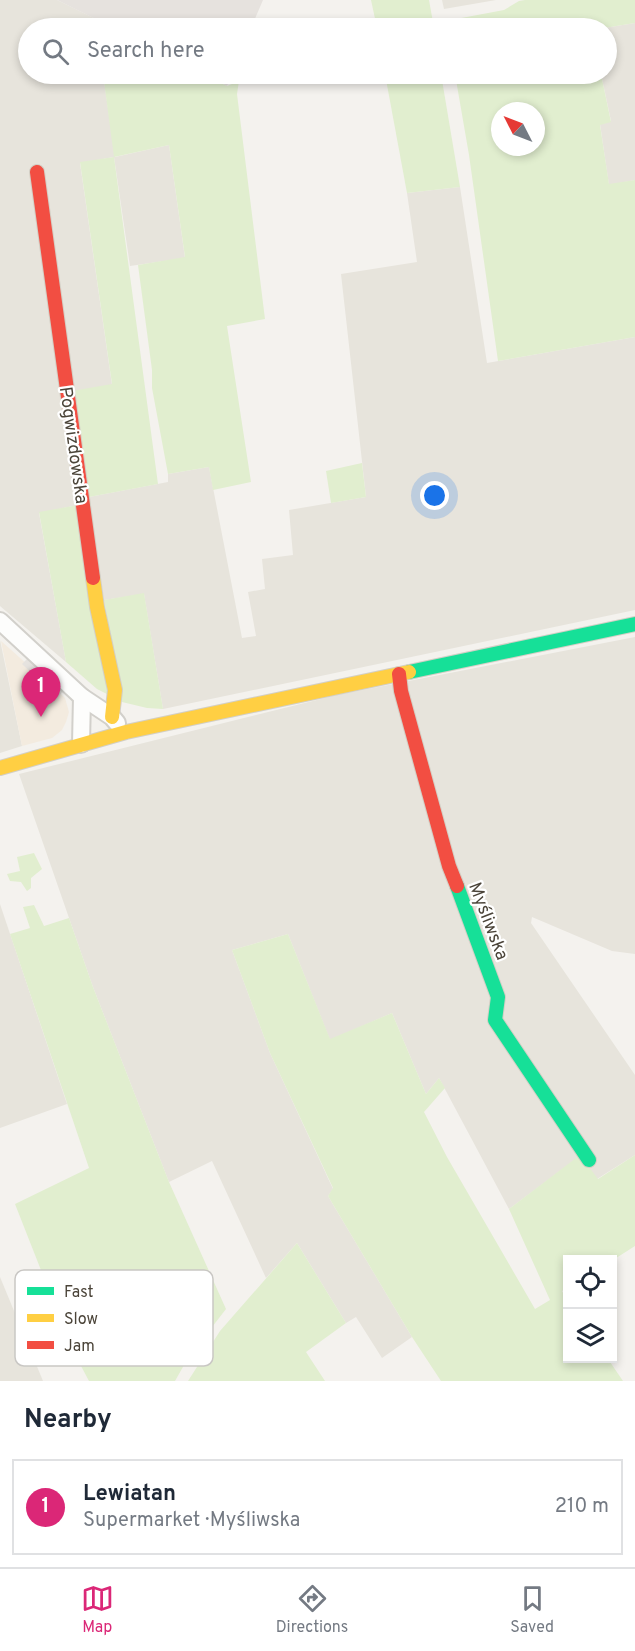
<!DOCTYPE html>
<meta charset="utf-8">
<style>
:root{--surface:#fff;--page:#f6f6f7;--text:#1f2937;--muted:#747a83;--line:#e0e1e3;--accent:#db2777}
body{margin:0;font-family:Overpass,sans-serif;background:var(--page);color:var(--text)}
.controls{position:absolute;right:18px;bottom:18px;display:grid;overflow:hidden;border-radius:0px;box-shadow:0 3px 9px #0003}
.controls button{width:54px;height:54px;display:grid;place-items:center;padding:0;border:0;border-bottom:2px solid var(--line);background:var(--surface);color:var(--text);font:30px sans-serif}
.compass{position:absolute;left:491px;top:102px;width:54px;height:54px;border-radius:50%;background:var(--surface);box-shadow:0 3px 9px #0003;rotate:312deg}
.you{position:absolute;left:435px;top:496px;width:21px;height:21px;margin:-15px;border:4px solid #fff;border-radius:50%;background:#1a73e8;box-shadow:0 0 0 9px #1a73e833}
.badge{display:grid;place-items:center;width:39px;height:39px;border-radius:50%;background:var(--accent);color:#fff;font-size:20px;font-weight:700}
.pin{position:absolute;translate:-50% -50px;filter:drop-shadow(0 2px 3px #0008)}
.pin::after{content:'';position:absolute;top:32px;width:21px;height:18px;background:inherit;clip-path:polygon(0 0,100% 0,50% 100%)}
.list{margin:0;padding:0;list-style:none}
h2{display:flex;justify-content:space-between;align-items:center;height:78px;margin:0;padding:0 24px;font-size:26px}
h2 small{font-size:20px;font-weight:400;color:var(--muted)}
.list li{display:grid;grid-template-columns:39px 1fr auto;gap:18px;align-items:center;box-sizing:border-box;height:96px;margin:0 12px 12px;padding:0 12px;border:2px solid var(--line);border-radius:0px}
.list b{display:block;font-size:22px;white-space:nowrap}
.list p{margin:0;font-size:20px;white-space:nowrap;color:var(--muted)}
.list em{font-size:20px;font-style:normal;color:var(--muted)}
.icon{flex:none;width:33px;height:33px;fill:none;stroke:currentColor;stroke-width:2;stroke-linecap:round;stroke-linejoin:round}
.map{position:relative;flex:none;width:635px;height:1381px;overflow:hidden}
.search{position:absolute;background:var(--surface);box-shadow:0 3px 9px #0003;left:18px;right:18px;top:18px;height:66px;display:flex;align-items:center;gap:15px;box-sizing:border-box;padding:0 21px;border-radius:33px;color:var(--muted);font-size:22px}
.sheet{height:186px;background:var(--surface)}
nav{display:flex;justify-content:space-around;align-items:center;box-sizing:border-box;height:84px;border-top:2px solid var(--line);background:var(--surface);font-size:16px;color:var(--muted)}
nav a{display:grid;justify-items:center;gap:3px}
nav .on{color:var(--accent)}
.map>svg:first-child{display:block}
.residential{fill:#e7e4dc}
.commercial{fill:#f3ebdf}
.industrial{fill:#e6e2de}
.green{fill:#e1eecf;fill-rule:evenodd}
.parking{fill:#e6e3df}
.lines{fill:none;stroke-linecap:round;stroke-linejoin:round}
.street-casing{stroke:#d2d0cb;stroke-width:20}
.fast-casing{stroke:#d3cfc5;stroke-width:16}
.slow-casing{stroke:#d3cfc5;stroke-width:16}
.jam-casing{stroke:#d3cfc5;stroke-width:16}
.street{stroke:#fdfdfc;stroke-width:16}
.fast{stroke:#16e098;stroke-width:14}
.slow{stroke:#ffcf43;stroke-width:14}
.jam{stroke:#f24e42;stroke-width:14}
.labels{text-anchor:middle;stroke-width:4.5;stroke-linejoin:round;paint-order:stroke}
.street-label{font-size:18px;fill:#4b4439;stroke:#fff}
.key{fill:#fff;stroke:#c9c7c4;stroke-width:1.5}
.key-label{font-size:16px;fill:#4b4439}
</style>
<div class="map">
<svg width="635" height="1381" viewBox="0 0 635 1381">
<rect width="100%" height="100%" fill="#f4f2ee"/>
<g class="residential">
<path d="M0,0h57l39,19 1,9h-69v46h75l12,83 54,-12 16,113 -55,8 -16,-109 -34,6 32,222 -34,120 -39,8 27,149 -66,-56z"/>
<path d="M442,0h54l-52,9z"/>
<path d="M635,23v157l-26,5 -9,-61 11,-3 -10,-47h5v-46h-2z"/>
<path d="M460,187l27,176 148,-26v273l-472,99 -19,-115 -40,6 -15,-103 79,-15v-8l41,-7 33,171 14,-2 -8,-44 17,-3 -3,-30 31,-4 -4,-45 77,-13 -25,-223 76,-12 -10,-69z"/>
<path d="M635,637v317l-23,-3 -80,-34 -1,6 104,152v80l-38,24 -17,-23 -71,53 -70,-131 -13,16 -34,-81 -62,27 -42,-106 -56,16 38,103 63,136 -5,7 84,141 -30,21 -26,-41 -10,6 -49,-80 -31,35 -54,-117 -43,21 -76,-195 -74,-213 318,-79z"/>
<path d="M0,640l22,106 -22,7z"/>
<path d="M0,904l67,200 -67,24z"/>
<path d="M0,1277l43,104h-43z"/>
</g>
<path class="commercial" d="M1,641l64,57 4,14 -3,10 -4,8 -10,8 -30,8z"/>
<g class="industrial">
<path d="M57,0h206l-12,28h-137z"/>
<path d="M202,74h30l-5,12z"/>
</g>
<g class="green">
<path d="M371,0h58l5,28h-57z"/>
<path d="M525,0h110v23l-31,5h-156l8,-9 48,-9 15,-9z"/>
<path d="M103,74h99l25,12 12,-5 -2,13 28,225 -38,7 24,156 -38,8 -4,-23 -41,7 -16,-86v-18l-14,-105 47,-8 -16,-112 -55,12 44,327 -69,13 -17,-106 40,-7 -32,-222 34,-5z"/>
<path d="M385,74h56l19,113 -53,6z"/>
<path d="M455,74h146l10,48 -11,3 9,59 26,-4v157l-137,24 -29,-206zM500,111h36v36h-36z"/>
<path d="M362,463l4,34 -35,6 -5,-32z"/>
<path d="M78,505l31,190 -12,-6 -31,-27 -27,-150z"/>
<path d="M144,593l19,116 -16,-1 -25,-6 -18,-102z"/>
<path d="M34,853l8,16 -11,9v10l-4,3 -6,-9 -11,-1 -3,-7 13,-3 -3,-14z"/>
<path d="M34,905l10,21 25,-8 24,69 76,195 57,127 -38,49 -13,23h-86l-17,-32 -57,-145 74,-36 -79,-234 20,-6 -7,-21z"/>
<path d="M288,934l42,105 62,-26 34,81 13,-16 6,10 -21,24 23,45 88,152 15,-9 -41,-91 71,-54 18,24 37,-24v91l-22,14h-45l-1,28 -5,3 5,9 1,58 40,1 15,22h-182l-29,-44 -84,-141 5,-8 -63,-135 -38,-103z"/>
<path d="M297,1243l49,80 -40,29 19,29h-137l32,-50z"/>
</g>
<path class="parking" d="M30,656l35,33 -7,8 -36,-33z"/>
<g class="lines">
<defs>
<g id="street">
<path d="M0,621l82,76 30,20 5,6"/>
<path d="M81,744l1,-47"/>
</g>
<g id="fast">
<path d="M409,672l226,-48"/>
<path d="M457,886l41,111 -3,23 94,140"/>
</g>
<g id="slow">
<path d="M93,578l4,29 18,83 -3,27"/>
<path d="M0,768l126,-36 283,-60"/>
</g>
<g id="jam">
<path d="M37,172l56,406"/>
<path d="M399,674l2,17 48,175 8,20"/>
</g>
</defs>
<use href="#street" class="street-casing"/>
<use href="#fast" class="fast-casing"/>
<use href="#slow" class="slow-casing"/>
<use href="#jam" class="jam-casing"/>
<use href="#street" class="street"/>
<use href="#fast" class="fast"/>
<use href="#slow" class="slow"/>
<use href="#jam" class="jam"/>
</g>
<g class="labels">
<g class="street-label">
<text transform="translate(74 445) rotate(82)" y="6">Pogwizdowska</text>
<text transform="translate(489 921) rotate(69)" y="6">Myśliwska</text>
</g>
</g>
<rect x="15" y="1270" width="198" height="96" rx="9" class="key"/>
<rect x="27" y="1287" width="27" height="8" fill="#16e098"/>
<rect x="27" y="1314" width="27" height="8" fill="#ffcf43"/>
<rect x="27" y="1341" width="27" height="8" fill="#f24e42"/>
<g class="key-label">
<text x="64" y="1297">Fast</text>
<text x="64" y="1324">Slow</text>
<text x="64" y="1351">Jam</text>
</g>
</svg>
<div class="controls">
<button><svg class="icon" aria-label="locate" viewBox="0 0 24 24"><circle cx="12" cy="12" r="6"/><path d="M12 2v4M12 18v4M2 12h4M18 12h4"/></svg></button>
<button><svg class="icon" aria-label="layers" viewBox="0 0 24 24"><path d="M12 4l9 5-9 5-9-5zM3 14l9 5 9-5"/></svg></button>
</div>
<svg class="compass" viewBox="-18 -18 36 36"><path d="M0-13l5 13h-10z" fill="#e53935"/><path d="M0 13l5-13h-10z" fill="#747a83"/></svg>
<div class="you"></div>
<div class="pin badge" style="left:41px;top:717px">1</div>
<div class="search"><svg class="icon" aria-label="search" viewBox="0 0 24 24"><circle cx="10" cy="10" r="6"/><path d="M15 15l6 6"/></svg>Search here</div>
</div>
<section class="sheet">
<h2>Nearby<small></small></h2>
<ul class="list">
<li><span class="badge">1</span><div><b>Lewiatan</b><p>Supermarket · Myśliwska</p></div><em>210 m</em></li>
</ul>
</section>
<nav>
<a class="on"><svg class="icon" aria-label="map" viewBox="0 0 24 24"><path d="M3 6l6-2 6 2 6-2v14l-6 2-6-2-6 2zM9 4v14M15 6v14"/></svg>Map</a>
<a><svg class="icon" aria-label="directions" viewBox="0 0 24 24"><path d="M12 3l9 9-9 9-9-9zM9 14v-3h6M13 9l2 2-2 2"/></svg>Directions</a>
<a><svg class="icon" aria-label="saved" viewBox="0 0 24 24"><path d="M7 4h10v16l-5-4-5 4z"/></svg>Saved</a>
</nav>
